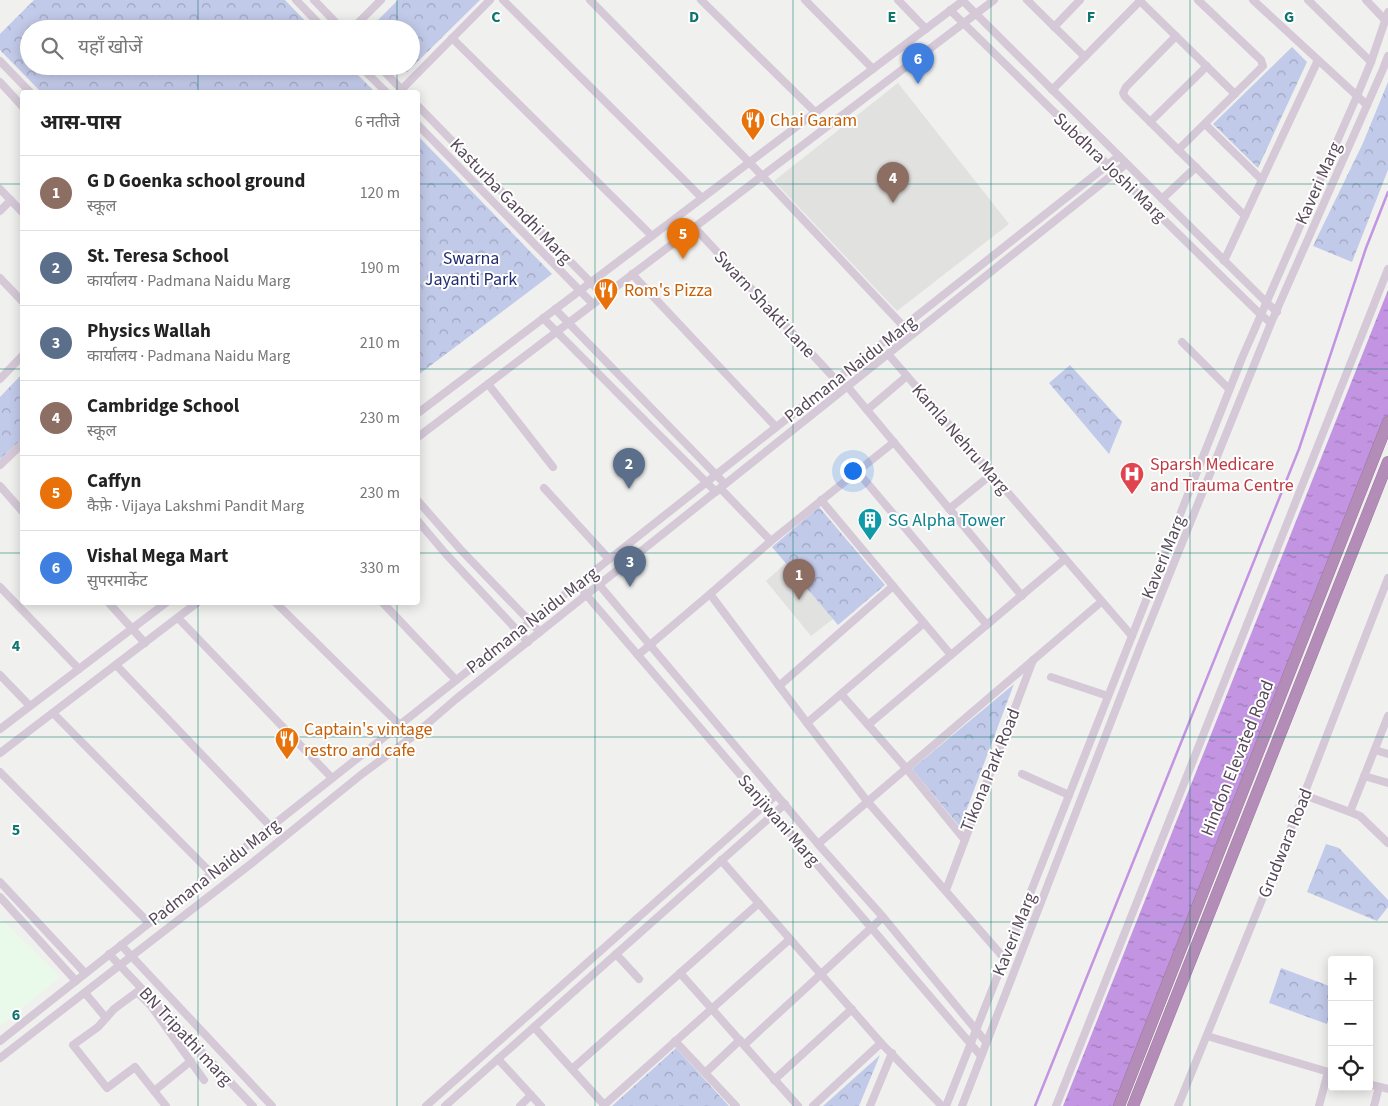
<!DOCTYPE html>
<html lang="hi">
<meta charset="utf-8">
<style>
:root{--surface:#fff;--page:#f6f6f6;--text:#222;--muted:#767676;--line:#e0e0e0;--accent:#c32ecb}
body{margin:0;font-family:"Source Sans 3","Noto Sans Devanagari",sans-serif;background:var(--page);color:var(--text)}
.controls{position:absolute;right:15px;bottom:15px;display:grid;overflow:hidden;border-radius:5px;box-shadow:0 2px 12px #0003}
.controls button{width:45px;height:45px;display:grid;place-items:center;padding:0;border:0;border-bottom:1px solid var(--line);background:var(--surface);color:var(--text);font:25px sans-serif}
.you{position:absolute;left:852px;top:470px;width:18px;height:18px;margin:-12px;border:4px solid #fff;border-radius:50%;background:#1a73e8;box-shadow:0 0 0 8px #1a73e833}
.badge{display:grid;place-items:center;width:32px;height:32px;border-radius:50%;background:var(--accent);color:#fff;font-size:16px;font-weight:700}
.pin{position:absolute;translate:-50% -41px;filter:drop-shadow(0 1px 2px #0008)}
.pin::after{content:'';position:absolute;top:26px;width:18px;height:15px;background:inherit;clip-path:polygon(0 0,100% 0,50% 100%)}
.list{margin:0;padding:0;list-style:none}
h2{display:flex;justify-content:space-between;align-items:center;height:65px;margin:0;padding:0 20px;font-size:21px}
h2 small{font-size:16px;font-weight:400;color:var(--muted)}
.list li{display:grid;grid-template-columns:32px 1fr auto;gap:15px;align-items:center;box-sizing:border-box;height:75px;padding:0 20px;border-top:1px solid var(--line)}
.list b{display:block;font-size:19px;white-space:nowrap}
.list p{margin:0;font-size:16px;white-space:nowrap;color:var(--muted)}
.list em{font-size:16px;font-style:normal;color:var(--muted)}
.icon{flex:none;width:28px;height:28px;fill:none;stroke:currentColor;stroke-width:2;stroke-linecap:round;stroke-linejoin:round}
.map{position:relative;flex:none;width:1388px;height:1106px;overflow:hidden}
.search{position:absolute;background:var(--surface);box-shadow:0 2px 12px #0003;left:20px;top:20px;width:400px;height:55px;display:flex;align-items:center;gap:12px;box-sizing:border-box;padding:0 18px;border-radius:28px;color:var(--muted);font-size:19px}
.panel{position:absolute;background:var(--surface);box-shadow:0 2px 12px #0003;left:20px;top:90px;width:400px;height:515px;border-radius:5px}
.map>svg:first-child{display:block}
.commercial{fill:#e9faeb}
.education{fill:#e1e1df}
.forest{fill:url(#forest-crowns)}
.water{fill:url(#water-ripples)}
.lines{fill:none;stroke-linecap:round;stroke-linejoin:round}
.stream{stroke:#c294e1;stroke-width:2.5}
.highway-casing{stroke:#9f77a3;stroke-width:12}
.minor{stroke:#d5c9d7;stroke-width:8}
.highway{stroke:#b38cb7;stroke-width:11}
.grid{fill:none;stroke:#0f766e;stroke-width:1;stroke-opacity:0.55}
.labels{text-anchor:middle;stroke-width:4;stroke-linejoin:round;paint-order:stroke}
.food-label{font-size:18px;fill:#c56008;stroke:#fff;text-anchor:start}
.street-label{font-size:18px;fill:#574959;stroke:#fff}
.park-label{font-size:18px;fill:#222b72;stroke:#fff}
.health-label{font-size:18px;fill:#be3a42;stroke:#fff;text-anchor:start}
.culture-label{font-size:18px;fill:#0d838f;stroke:#fff;text-anchor:start}
.grid-label{font-size:16px;text-anchor:middle;font-weight:bold;fill:#0f766e;stroke:#fff;stroke-width:4;stroke-linejoin:round;paint-order:stroke}
</style>
<div class="map">
<svg width="1388" height="1106" viewBox="0 0 1388 1106">
<defs>
<pattern id="forest-crowns" width="20" height="18" patternUnits="userSpaceOnUse" patternTransform="scale(1.25)"><rect width="20" height="18" fill="#c2cae9"/><path d="M2 6a3 3 0 1 1 6 0M12 15a3 3 0 1 1 6 0" fill="none" stroke="#a0a6c0"/></pattern>
<pattern id="water-ripples" width="26" height="14" patternUnits="userSpaceOnUse" patternTransform="scale(1.25)"><rect width="26" height="14" fill="#c294e1"/><path d="M2 4q2-2 4 0t4 0M15 11q2-2 4 0t4 0" fill="none" stroke="#a07bb9"/></pattern>
</defs>
<rect width="100%" height="100%" fill="#f0f1ee"/>
<path class="commercial" d="M0,918l60,59 -60,49z"/>
<g class="education">
<path d="M898,83l111,141 -112,87 -123,-130z"/>
<path d="M786,563l47,56 -22,17 -45,-55z"/>
</g>
<g class="forest">
<path d="M34,0h251l28,29h-284v37h320l26,26h-334l-41,-42v-16z"/>
<path d="M398,0h82l-73,72 -6,-6h10v-37h-42z"/>
<path d="M1292,47l15,15 -49,106 -45,-44z"/>
<path d="M1388,82v88l-36,92 -39,-16 50,-103z"/>
<path d="M418,136l134,138 -134,101z"/>
<path d="M1070,365l52,57 -13,32 -60,-71z"/>
<path d="M22,374v65l-22,20v-62z"/>
<path d="M819,507l66,78 -47,40 -66,-78z"/>
<path d="M1014,684l-54,143 -48,-58z"/>
<path d="M1326,844l13,4 49,52v7l-11,14 -70,-29z"/>
<path d="M1281,968l51,19v24l-5,13 -58,-21z"/>
<path d="M676,1048l53,58h-117z"/>
<path d="M880,1055l-21,51h-36z"/>
</g>
<path class="water" d="M1388,290v137l-271,679h-54z"/>
<g class="lines">
<path class="stream" d="M1035,1106l264,-657 67,-201 22,-56"/>
<defs>
<g id="highway">
<path d="M1119,1106l269,-684"/>
<path d="M1133,1106l255,-644"/>
</g>
</defs>
<use href="#highway" class="highway-casing"/>
<g class="minor">
<path d="M296,0l28,29"/>
<path d="M314,0l28,29"/>
<path d="M503,0l199,198"/>
<path d="M590,0l159,162 158,168"/>
<path d="M701,0l114,112"/>
<path d="M805,0l68,69"/>
<path d="M898,0l28,29"/>
<path d="M1027,0l58,57"/>
<path d="M1253,0l114,105"/>
<path d="M1308,0l63,62"/>
<path d="M1366,0l19,20"/>
<path d="M963,1l303,301 11,10"/>
<path d="M1140,1l95,93"/>
<path d="M950,10l310,304 11,9"/>
<path d="M1054,27l26,-27"/>
<path d="M352,29l29,-29"/>
<path d="M1176,36l-50,51 -3,6 2,4 120,119"/>
<path d="M452,38l200,198"/>
<path d="M0,61l30,31"/>
<path d="M360,66l26,26"/>
<path d="M379,66l25,26"/>
<path d="M0,82l22,24"/>
<path d="M402,89l88,-89"/>
<path d="M1052,90l89,-90"/>
<path d="M418,106l186,190"/>
<path d="M1150,122l57,-56"/>
<path d="M1205,124l57,56"/>
<path d="M418,125l175,179"/>
<path d="M1178,150l85,-84 -2,-6 -63,-60"/>
<path d="M0,189l22,23"/>
<path d="M1162,199l34,-32"/>
<path d="M0,211l11,-11"/>
<path d="M694,227l142,153"/>
<path d="M1224,261l94,-201"/>
<path d="M632,274l144,153"/>
<path d="M0,278l22,23"/>
<path d="M555,309l170,175"/>
<path d="M543,318l173,174"/>
<path d="M1182,342l47,47"/>
<path d="M888,354l244,282"/>
<path d="M0,379l22,-23"/>
<path d="M488,384l65,83"/>
<path d="M847,386l175,210"/>
<path d="M867,410l40,-34"/>
<path d="M418,413l546,-413"/>
<path d="M418,437l576,-437"/>
<path d="M0,465l22,-21"/>
<path d="M857,471l130,154"/>
<path d="M0,486l22,25"/>
<path d="M544,488l65,71"/>
<path d="M720,488l51,53"/>
<path d="M821,500l130,155"/>
<path d="M418,501l43,49 79,82"/>
<path d="M949,509l43,-35"/>
<path d="M418,521l27,32 83,89"/>
<path d="M590,574l228,270 65,73 103,125"/>
<path d="M577,584l404,472"/>
<path d="M0,587l79,82"/>
<path d="M710,594l97,129 60,78 137,157"/>
<path d="M108,602l37,41"/>
<path d="M275,602l137,135"/>
<path d="M382,602l74,78"/>
<path d="M178,618l154,160"/>
<path d="M638,655l72,-61 61,-53 123,-99"/>
<path d="M116,665l155,162"/>
<path d="M0,675l30,31"/>
<path d="M1051,677l57,19"/>
<path d="M779,686l114,-100"/>
<path d="M841,694l65,74 58,71"/>
<path d="M53,713l159,161"/>
<path d="M807,723l117,-100"/>
<path d="M868,725l197,-166"/>
<path d="M0,729l167,-127"/>
<path d="M1375,750l13,4"/>
<path d="M0,753l198,-151"/>
<path d="M0,772l149,151"/>
<path d="M1022,774l47,21"/>
<path d="M1364,776l24,7"/>
<path d="M1304,795l46,17 10,4 28,27"/>
<path d="M1350,812l38,-96"/>
<path d="M818,844l283,-242"/>
<path d="M721,860l160,183 61,63"/>
<path d="M0,882l85,91"/>
<path d="M946,890l87,-230"/>
<path d="M0,897l76,84"/>
<path d="M121,945l151,161"/>
<path d="M109,954l144,152"/>
<path d="M616,954l23,25"/>
<path d="M680,973l118,133"/>
<path d="M85,993l21,25"/>
<path d="M534,1027l71,79"/>
<path d="M1207,1036l125,37"/>
<path d="M0,1041l1119,-885"/>
<path d="M675,1041l61,65"/>
<path d="M744,1045l139,-128"/>
<path d="M0,1058l252,-195 110,-89 50,-37 44,-38 670,-535"/>
<path d="M498,1059l43,47"/>
<path d="M572,1069l187,-166"/>
<path d="M705,1073l35,-33"/>
<path d="M774,1080l78,-71"/>
<path d="M1369,1084l19,5"/>
<path d="M154,1091l37,-30"/>
<path d="M604,1105l186,-166"/>
<path d="M166,1106l-31,-39 -28,21 -34,-43 25,-18 16,-18 23,-17 14,14 53,74"/>
<path d="M426,1106l350,-311"/>
<path d="M445,1106l340,-302"/>
<path d="M520,1106l11,-11"/>
<path d="M813,1106l68,-63"/>
<path d="M870,1106l22,-53"/>
<path d="M946,1106l296,-748 115,-262 14,-34 17,-50"/>
<path d="M962,1106l178,-459 131,-324 112,-254 5,-13"/>
<path d="M1056,1106l332,-837"/>
<path d="M1178,1106l111,-273 99,-255"/>
<path d="M1319,1106l9,-34"/>
<path d="M1374,1106l5,-19"/>
</g>
<use href="#highway" class="highway"/>
</g>
<path class="grid" d="M198,0v29M397,0v29M595,0v1106M793,0v1106M991,0v1106M1190,0v1106M198,66v26M397,66v26M0,184h22M418,184h970M0,369h22M418,369h970M0,553h22M418,553h970M198,602v504M397,602v504M0,737h1388M0,922h1388"/>
<defs>
<symbol id="restaurant-pin" viewBox="-11 -11 22 30"><path d="M0 17L-7.5 6A9.5 9.5 0 1 1 7.5 6Z" fill="#e8710a" stroke="#fff"/><path d="M-5-6h1v4h1v-4h1v4h1v-4h1v5L-1.5 .5V6h-2V.5L-5-1ZM5-6V6H3V1.5H1.5Q1.5-4 5-6Z" fill="#fff"/></symbol>
<symbol id="hospital-pin" viewBox="-11 -11 22 30"><path d="M0 17L-7.5 6A9.5 9.5 0 1 1 7.5 6Z" fill="#e0444e" stroke="#fff"/><path d="M-5-5h3v3.5h4V-5h3V5h-3V1.5h-4V5h-3Z" fill="#fff"/></symbol>
<symbol id="building-pin" viewBox="-11 -11 22 30"><path d="M0 17L-7.5 6A9.5 9.5 0 1 1 7.5 6Z" fill="#0f9aa8" stroke="#fff"/><path d="M-4-6H4V6H1V3H-1V6H-4ZM-2.5-4.3h1.7v1.8h-1.7ZM.8-4.3h1.7v1.8H.8ZM-2.5-1h1.7V.8h-1.7ZM.8-1h1.7V.8H.8Z" fill="#fff"/></symbol>
</defs>
<g fill-rule="evenodd">
<use href="#restaurant-pin" x="739" y="106" width="28" height="38"/>
<use href="#restaurant-pin" x="592" y="276" width="28" height="38"/>
<use href="#hospital-pin" x="1118" y="460" width="28" height="38"/>
<use href="#building-pin" x="856" y="506" width="28" height="38"/>
<use href="#restaurant-pin" x="273" y="725" width="28" height="38"/>
</g>
<g class="labels">
<g class="food-label">
<text x="770" y="126">Chai Garam</text>
<text x="624" y="296">Rom's Pizza</text>
<text x="304" y="735">Captain's vintage<tspan x="304" dy="21">restro and cafe</tspan></text>
</g>
<g class="street-label">
<text transform="translate(1110 167) rotate(44)" y="6">Subdhra Joshi Marg</text>
<text transform="translate(1318 183) rotate(-66)" y="6">Kaveri Marg</text>
<text transform="translate(511 201) rotate(46)" y="6">Kasturba Gandhi Marg</text>
<text transform="translate(765 304) rotate(47)" y="6">Swarn Shakti Lane</text>
<text transform="translate(850 369) rotate(-38)" y="6">Padmana Naidu Marg</text>
<text transform="translate(961 439) rotate(49)" y="6">Kamla Nehru Marg</text>
<text transform="translate(1163 557) rotate(-68)" y="6">Kaveri Marg</text>
<text transform="translate(532 620) rotate(-38)" y="6">Padmana Naidu Marg</text>
<text transform="translate(1237 758) rotate(-68)" y="6">Hindon Elevated Road</text>
<text transform="translate(990 770) rotate(-68)" y="6">Tikona Park Road</text>
<text transform="translate(779 820) rotate(49)" y="6">Sanjiwani Marg</text>
<text transform="translate(1285 843) rotate(-68)" y="6">Grudwara Road</text>
<text transform="translate(214 872) rotate(-38)" y="6">Padmana Naidu Marg</text>
<text transform="translate(1014 934) rotate(-68)" y="6">Kaveri Marg</text>
<text transform="translate(186 1036) rotate(47)" y="6">BN Tripathi marg</text>
</g>
<g class="park-label">
<text x="471" y="264">Swarna<tspan x="471" dy="21">Jayanti Park</tspan></text>
</g>
<g class="health-label">
<text x="1150" y="470">Sparsh Medicare<tspan x="1150" dy="21">and Trauma Centre</tspan></text>
</g>
<g class="culture-label">
<text x="888" y="526">SG Alpha Tower</text>
</g>
</g>
<g class="grid-label">
<text x="496" y="22">C</text>
<text x="694" y="22">D</text>
<text x="892" y="22">E</text>
<text x="1091" y="22">F</text>
<text x="1289" y="22">G</text>
<text x="16" y="651">4</text>
<text x="16" y="835">5</text>
<text x="16" y="1020">6</text>
</g>
</svg>
<div class="controls">
<button>+</button>
<button>−</button>
<button><svg class="icon" aria-label="locate" viewBox="0 0 24 24"><circle cx="12" cy="12" r="6"/><path d="M12 2v4M12 18v4M2 12h4M18 12h4"/></svg></button>
</div>
<div class="you"></div>
<div class="pin badge" style="left:799px;top:600px;background:#8d6e63">1</div>
<div class="pin badge" style="left:629px;top:489px;background:#5c6f8a">2</div>
<div class="pin badge" style="left:630px;top:587px;background:#5c6f8a">3</div>
<div class="pin badge" style="left:893px;top:203px;background:#8d6e63">4</div>
<div class="pin badge" style="left:683px;top:259px;background:#e8710a">5</div>
<div class="pin badge" style="left:918px;top:84px;background:#3f7fe0">6</div>
<div class="search"><svg class="icon" aria-label="search" viewBox="0 0 24 24"><circle cx="10" cy="10" r="6"/><path d="M15 15l6 6"/></svg>यहाँ खोजें</div>
<section class="panel">
<h2>आस-पास<small>6 नतीजे</small></h2>
<ul class="list">
<li><span class="badge" style="background:#8d6e63">1</span><div><b>G D Goenka school ground</b><p>स्कूल</p></div><em>120 m</em></li>
<li><span class="badge" style="background:#5c6f8a">2</span><div><b>St. Teresa School</b><p>कार्यालय · Padmana Naidu Marg</p></div><em>190 m</em></li>
<li><span class="badge" style="background:#5c6f8a">3</span><div><b>Physics Wallah</b><p>कार्यालय · Padmana Naidu Marg</p></div><em>210 m</em></li>
<li><span class="badge" style="background:#8d6e63">4</span><div><b>Cambridge School</b><p>स्कूल</p></div><em>230 m</em></li>
<li><span class="badge" style="background:#e8710a">5</span><div><b>Caffyn</b><p>कैफ़े · Vijaya Lakshmi Pandit Marg</p></div><em>230 m</em></li>
<li><span class="badge" style="background:#3f7fe0">6</span><div><b>Vishal Mega Mart</b><p>सुपरमार्केट</p></div><em>330 m</em></li>
</ul>
</section>
</div>
